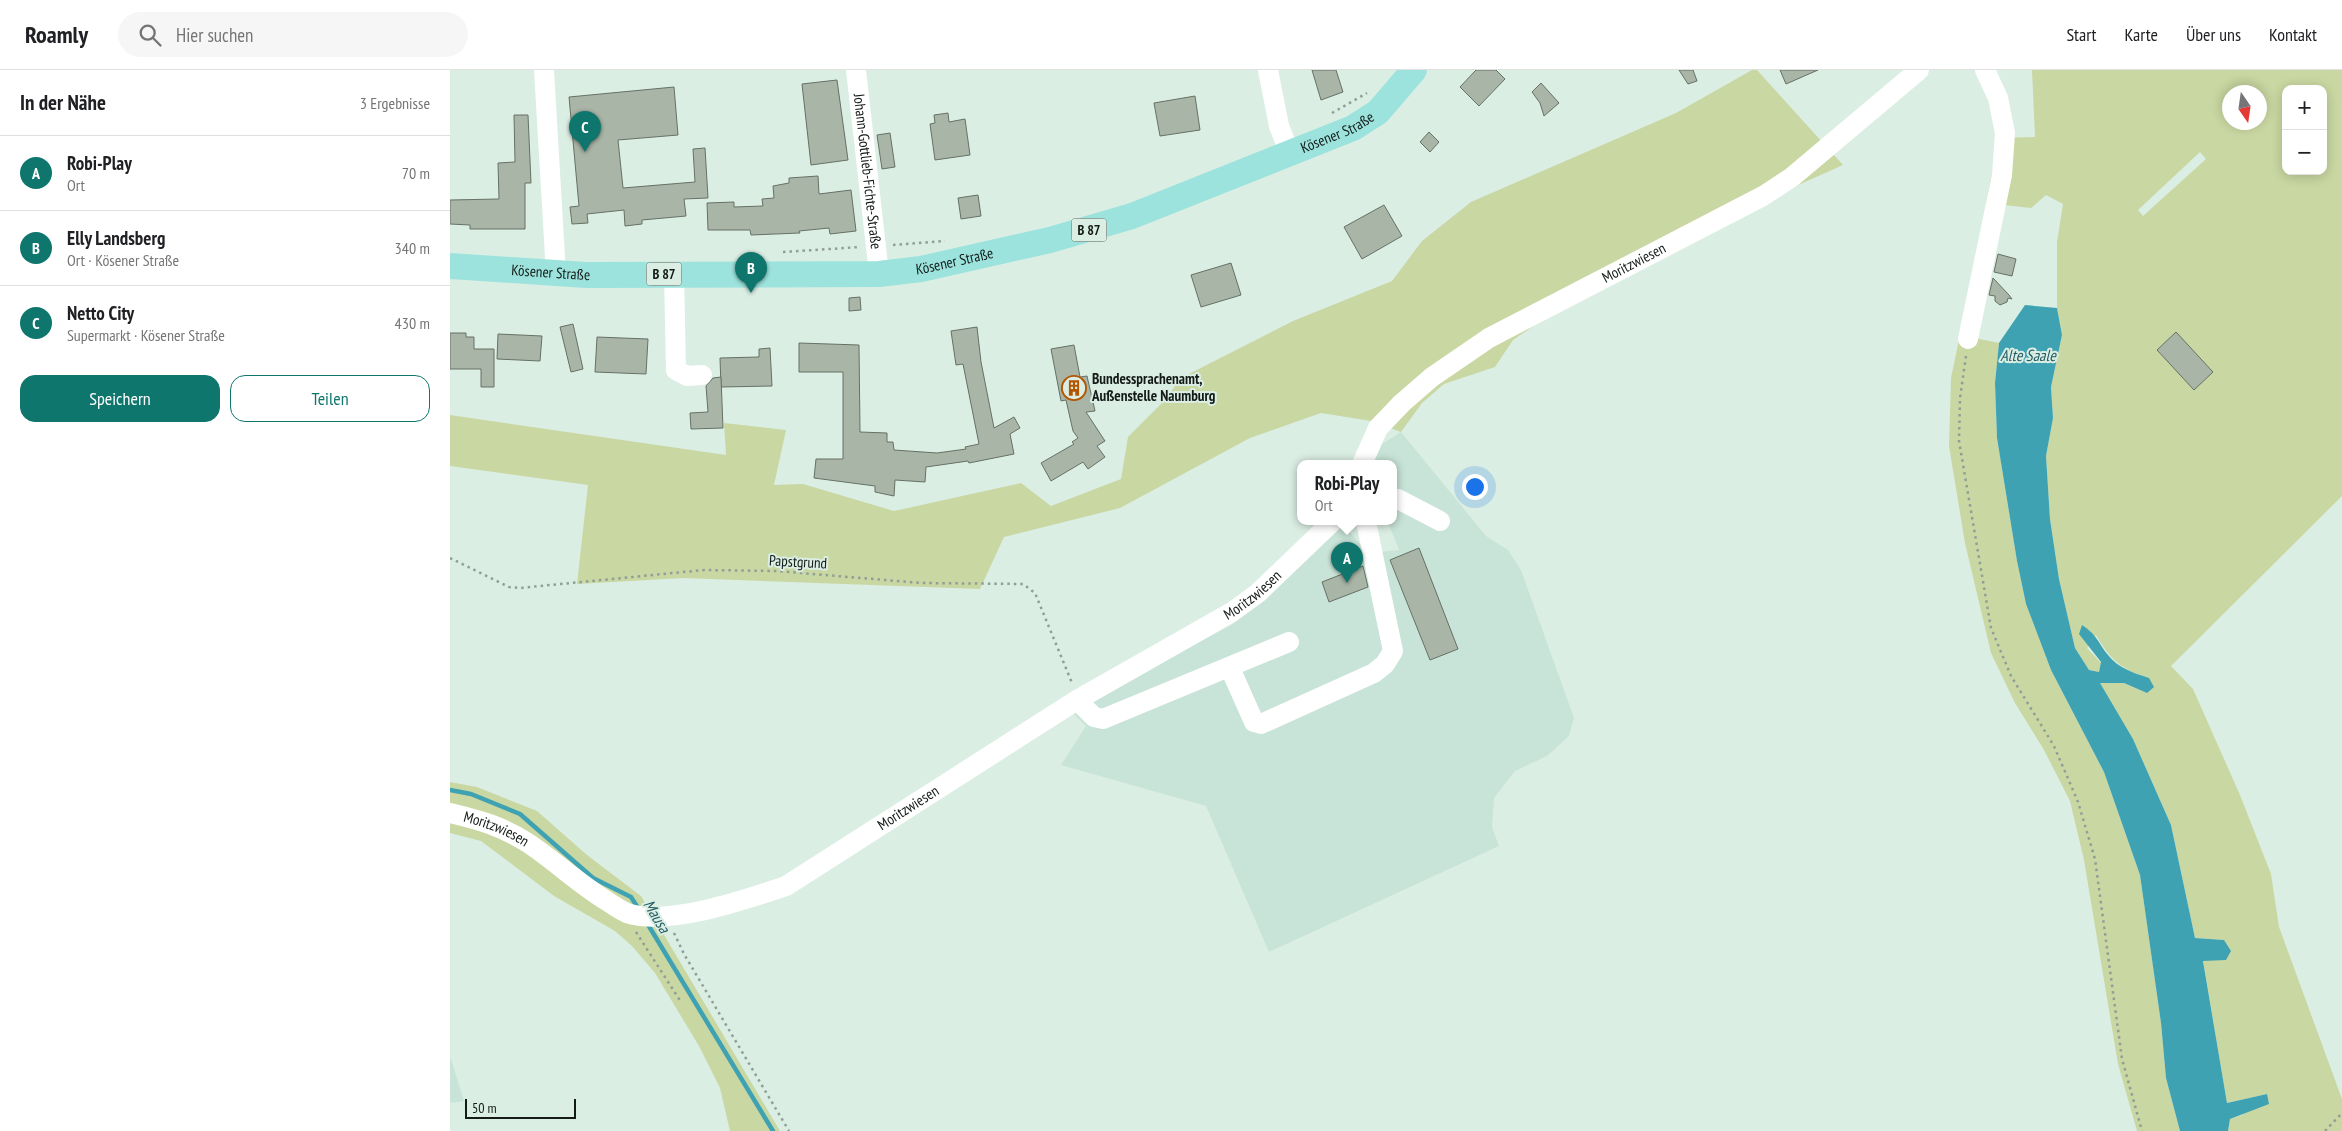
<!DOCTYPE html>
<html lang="de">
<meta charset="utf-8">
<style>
:root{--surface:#fff;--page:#f6f6f6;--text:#202124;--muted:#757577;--line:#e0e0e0;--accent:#0f766e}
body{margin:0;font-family:"PT Sans Narrow",sans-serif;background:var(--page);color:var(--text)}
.controls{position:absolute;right:15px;top:15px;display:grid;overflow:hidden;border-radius:10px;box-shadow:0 2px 12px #0003}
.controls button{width:45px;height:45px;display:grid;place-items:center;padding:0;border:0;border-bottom:1px solid var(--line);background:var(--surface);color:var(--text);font:25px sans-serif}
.compass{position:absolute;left:1772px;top:15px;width:45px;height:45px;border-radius:50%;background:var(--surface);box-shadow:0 2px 12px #0003;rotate:167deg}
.scale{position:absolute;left:15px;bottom:12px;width:111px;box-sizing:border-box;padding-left:5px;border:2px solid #131a17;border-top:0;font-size:14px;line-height:18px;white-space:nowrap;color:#131a17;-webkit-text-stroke:4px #dbeee4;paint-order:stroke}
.you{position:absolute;left:1024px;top:416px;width:18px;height:18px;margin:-12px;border:4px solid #fff;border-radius:50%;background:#1a73e8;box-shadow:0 0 0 8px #1a73e833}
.badge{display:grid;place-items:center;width:32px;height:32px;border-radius:50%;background:var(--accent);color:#fff;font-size:16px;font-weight:700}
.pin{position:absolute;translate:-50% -41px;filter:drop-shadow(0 1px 2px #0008)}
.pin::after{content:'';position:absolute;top:26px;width:18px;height:15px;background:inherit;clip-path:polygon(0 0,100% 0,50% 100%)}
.popup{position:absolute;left:847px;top:390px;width:100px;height:65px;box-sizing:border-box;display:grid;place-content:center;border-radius:10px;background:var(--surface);filter:drop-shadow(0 1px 4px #0005);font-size:16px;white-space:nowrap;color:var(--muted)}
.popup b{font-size:19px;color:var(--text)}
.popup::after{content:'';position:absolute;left:50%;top:100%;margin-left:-10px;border:10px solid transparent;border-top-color:var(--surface)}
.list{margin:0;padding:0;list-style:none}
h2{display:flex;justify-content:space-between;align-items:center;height:65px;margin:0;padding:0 20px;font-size:21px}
h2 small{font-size:16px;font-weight:400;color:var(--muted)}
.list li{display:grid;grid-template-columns:32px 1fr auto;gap:15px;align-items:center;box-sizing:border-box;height:75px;padding:0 20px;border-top:1px solid var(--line)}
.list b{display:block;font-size:19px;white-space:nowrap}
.list p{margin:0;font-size:16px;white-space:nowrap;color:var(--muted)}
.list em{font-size:16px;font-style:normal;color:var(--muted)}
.actions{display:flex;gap:10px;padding:15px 20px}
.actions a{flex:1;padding:11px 0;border:1px solid var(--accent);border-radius:15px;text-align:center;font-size:18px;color:var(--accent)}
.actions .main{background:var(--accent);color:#fff}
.icon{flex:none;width:28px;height:28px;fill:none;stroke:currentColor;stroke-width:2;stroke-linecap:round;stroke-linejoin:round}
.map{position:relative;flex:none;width:1892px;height:1061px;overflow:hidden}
header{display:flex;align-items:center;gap:30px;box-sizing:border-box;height:70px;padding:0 25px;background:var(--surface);border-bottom:1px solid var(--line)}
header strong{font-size:24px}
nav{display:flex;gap:28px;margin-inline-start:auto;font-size:18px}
.search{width:350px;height:45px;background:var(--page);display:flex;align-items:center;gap:12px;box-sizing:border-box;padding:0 18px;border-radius:28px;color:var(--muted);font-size:19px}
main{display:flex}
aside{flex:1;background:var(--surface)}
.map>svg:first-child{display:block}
.built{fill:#c8e3d7}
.green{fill:#c9d7a2;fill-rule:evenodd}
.water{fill:#3fa2b3}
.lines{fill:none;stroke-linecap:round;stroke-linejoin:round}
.stream{stroke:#3fa2b3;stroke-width:4.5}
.building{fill:#a9b5a7;stroke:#667165}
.path{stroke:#909e97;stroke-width:2.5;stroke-dasharray:2.5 4;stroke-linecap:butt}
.minor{stroke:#fff;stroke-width:20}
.major{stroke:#9ce3dd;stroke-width:26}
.labels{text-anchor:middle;stroke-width:4;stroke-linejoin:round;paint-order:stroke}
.shield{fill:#dbeee4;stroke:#4f5a54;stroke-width:1}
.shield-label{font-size:14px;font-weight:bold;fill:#131a17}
.street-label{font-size:15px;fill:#131a17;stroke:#dbeee4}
.poi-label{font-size:15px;font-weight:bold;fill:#131a17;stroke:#dbeee4;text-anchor:start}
.water-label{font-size:16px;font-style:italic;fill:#255c65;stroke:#dbeee4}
</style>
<header>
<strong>Roamly</strong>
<div class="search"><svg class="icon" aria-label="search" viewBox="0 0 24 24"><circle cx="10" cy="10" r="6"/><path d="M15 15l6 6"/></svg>Hier suchen</div>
<nav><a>Start</a><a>Karte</a><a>Über uns</a><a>Kontakt</a></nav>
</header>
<main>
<aside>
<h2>In der Nähe<small>3 Ergebnisse</small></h2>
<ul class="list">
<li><span class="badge">A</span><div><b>Robi-Play</b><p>Ort</p></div><em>70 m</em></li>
<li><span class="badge">B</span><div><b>Elly Landsberg</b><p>Ort · Kösener Straße</p></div><em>340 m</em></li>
<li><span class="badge">C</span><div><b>Netto City</b><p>Supermarkt · Kösener Straße</p></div><em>430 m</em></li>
</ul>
<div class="actions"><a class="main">Speichern</a><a>Teilen</a></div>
</aside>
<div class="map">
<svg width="1892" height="1061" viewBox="0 0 1892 1061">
<rect width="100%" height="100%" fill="#dbeee4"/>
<g class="built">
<path d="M951,362l85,104 22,14 13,20 53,148 -5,18 -22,20 -32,15 -21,27 -2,29 7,19 -230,106 -63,-146 -145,-41 25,-39 -15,-15 162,-87 108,-101 28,30 30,-3 -11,-28h5v-58h-20l9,-20z"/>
<path d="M0,986l14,45 -14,2z"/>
</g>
<g class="green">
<path d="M1302,0h5l86,95 -72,32 -204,106 -54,37 -18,27 -51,17 -22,19 -21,29 -30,-11 -50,-8 -71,25 -130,70 -116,29 -24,52 -297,-11 -106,6 11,-99 -138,-19v-51l276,40 -2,-32 62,7 -12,55 29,-1 91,27 127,-28 30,23 70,-27 7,-42 35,-35 18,-24 112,-57 99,-40 30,-40 49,-39 205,-89z"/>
<path d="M1582,0h310v426l-171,170 22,23 47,106 31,79 8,53 63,172v32h-114l2,-12 12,-4 25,-21 -40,9 -24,-143h23l-2,-20 -29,-2 -24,-113 -38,-86 -34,-56h25l23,10 2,-15c-28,-9 -38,-17 -53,-43l-9,13 14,15 -2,9 -10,-2 -14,-22 -16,-69 -9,-60 -4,-63 7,-38 -2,-31 11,-52 -5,-27v-66l6,-38 -17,-9 -15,13 -45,-5 13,-65 36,-1zM1836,19h37v82h-37zM1780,22h30v30h-30zM1750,82l6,7 -63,57 -5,-6zM1726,262l37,40 -19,17 -37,-39z"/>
<path d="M1510,265l39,8 -4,40 2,55 20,123 9,43 25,66 53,102 36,103 21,148 5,55 14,53h-43l-19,-67 -34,-204 -14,-59 -26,-51 -29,-47 -24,-50 -26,-110 -16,-97 2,-68z"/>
<path d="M0,712l27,5 60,24 50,44 54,41 139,235h-50l-10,-43 -21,-42 -44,-73 -23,-27 -17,-15 -61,-35 -73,-55 -31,-8z"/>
</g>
<path class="water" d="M1575,235l32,3 5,27 -11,52 2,31 -7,38 4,63 9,60 16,69 14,22 10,2 2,-10 -22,-28 3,-9c16,11 15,16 26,30 10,13 26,18 41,23l5,9 -7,6 -23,-10h-24l33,56 38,86 24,113 29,2 7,11 -5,9 -23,1 24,142 40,-9 2,10 -39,15 -2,12h-48l-14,-53 -5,-55 -21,-148 -36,-103 -53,-102 -25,-66 -9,-43 -20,-123 -2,-55 4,-40z"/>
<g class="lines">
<g class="stream">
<path d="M0,720l21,4 49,20 73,64 38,19 7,11"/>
<path d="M197,853l126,208"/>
</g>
</g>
<g class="building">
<path d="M862,0h24l7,22 -22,8z"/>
<path d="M1026,0h20l9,9 -26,27 -19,-19z"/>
<path d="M1229,0h14l4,11 -9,3z"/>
<path d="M1330,0h38l-32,14z"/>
<path d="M387,10l11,80 -37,5 -9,-81z"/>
<path d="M1091,13l18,20 -15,13 -4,-13 -8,-11z"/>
<path d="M224,17l4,48 -60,5 5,48 72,-6 -2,-33 12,-1 3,50 -24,1 2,17 -44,4v4l-17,2 -1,-16 -37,4 1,9 -16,1 -2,-17 9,-1 -10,-109z"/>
<path d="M745,26l5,34 -40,6 -6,-33z"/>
<path d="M498,43l1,9 16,-3 5,36 -35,5 -5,-36 5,-1 -1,-8z"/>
<path d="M64,45h14l3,68h-6v46h-55v-4l-20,-1v-24l49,-1 -1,-36 17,-1z"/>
<path d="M979,62l10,10 -9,10 -10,-10z"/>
<path d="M440,63l5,34 -13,2 -5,-34z"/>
<path d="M368,106l1,18 32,-4 5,41 -26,3 -1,-6 -30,3 1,2 -49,2 -1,-5h-42l-1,-27 27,-1v5l29,-1 -1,-7 12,-1 -1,-12 16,-3v-5z"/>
<path d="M528,125l3,21 -20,3 -3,-21z"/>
<path d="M934,135l18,31 -40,23 -18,-32z"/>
<path d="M1548,184l18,5 -4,17 -18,-4z"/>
<path d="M781,193l10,32 -40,12 -10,-32z"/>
<path d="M1543,208l16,17 3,4 -4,-1 -1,4 -7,3 -5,-4v-5l-6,-1z"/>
<path d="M410,227l1,13 -12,1v-13z"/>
<path d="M123,254l10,45 -12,3 -11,-45z"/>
<path d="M527,257l4,35 13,66 20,-11 6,11 -10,6 4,20 -45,9 -1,-2 -42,6 -1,15 -30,-2 -1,16 -19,-4v-6l-61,-8 2,-19h27v-87h-44v-29l60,2 1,87 27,1v9h6l1,8 43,3 29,-4 -1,-2 14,-3 -16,-80 -7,1 -5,-34z"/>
<path d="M1726,262l37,40 -19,18 -37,-40z"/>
<path d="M0,263h16v4h8v12h20v38h-13v-18h-31z"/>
<path d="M48,264l44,2 -2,25 -43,-2z"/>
<path d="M147,267l51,2 -2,35 -51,-2z"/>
<path d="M624,275l6,32 7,-1 8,35 -9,1 19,29 -8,5 8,11 -17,12 -5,-7 -32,19 -10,-18 33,-19 -2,-2 6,-4 -5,-7 -7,-31 -5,1 -10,-52z"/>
<path d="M320,278l2,38 -51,1 -1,-29 39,-1v-8z"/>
<path d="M271,307l2,51 -32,1 -1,-16 18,-1 -2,-26 7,-8z"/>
<path d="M969,478l39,101 -28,11 -40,-100z"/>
<path d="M913,496l5,21 -39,15 -7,-20z"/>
</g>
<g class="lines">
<g class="path">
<path d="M882,43l35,-20"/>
<path d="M443,175l52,-4"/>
<path d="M333,182l77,-5"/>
<path d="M1516,286l-6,42 -1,43 32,187 20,48 43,70 24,56 17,57 27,200 20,72"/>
<path d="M0,488l59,29 11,1 184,-18 73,1 144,12 102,1 12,9 37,90"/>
<path d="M186,862l45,70"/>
<path d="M224,863l10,21 105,177"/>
<path d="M1875,1061l17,-18"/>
</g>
<g class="minor">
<path d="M94,0l12,204"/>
<path id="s1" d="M406,0l23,204"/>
<path d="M818,0l11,56 11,28"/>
<path d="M224,204l2,96 11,6 15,-1"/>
<path d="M1518,269l34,-164 3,-42 -7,-35 -13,-28"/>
<path id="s2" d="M912,394l16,-36 24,-25 30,-26 57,-39 274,-142 29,-19 127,-107"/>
<path d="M943,431l5,-2 42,22"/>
<path d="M780,598l24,54 7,2 113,-51 11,-9 8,-13 -27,-129"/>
<path d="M627,630l17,17 9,2 186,-77"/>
<path id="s3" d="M0,743c29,7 52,13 78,30 27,18 51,41 79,58 6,4 13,9 20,12 40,14 120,-14 159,-27l291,-186 155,-88 26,-19 74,-71"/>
</g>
<path class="major" id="s4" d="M0,196l136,9 293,-1 42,-5 129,-29 82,-24 221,-88 25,-16 36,-42"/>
</g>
<defs>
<symbol id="building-ring" viewBox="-11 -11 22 22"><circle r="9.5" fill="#dbeee4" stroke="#b35600" stroke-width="1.5"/><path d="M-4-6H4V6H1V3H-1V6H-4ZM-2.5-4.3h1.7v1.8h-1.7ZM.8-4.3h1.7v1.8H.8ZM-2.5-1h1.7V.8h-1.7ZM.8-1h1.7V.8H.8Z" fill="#b35600"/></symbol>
</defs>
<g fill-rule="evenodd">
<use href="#building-ring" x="610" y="304" width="28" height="28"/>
</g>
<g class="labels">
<g class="shield">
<rect x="621.5" y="148.5" width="35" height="23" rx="4"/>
<rect x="196.5" y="192.5" width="35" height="23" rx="4"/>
</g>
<g class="shield-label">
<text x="639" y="165">B 87</text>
<text x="214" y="209">B 87</text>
</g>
<g class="street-label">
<text dy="5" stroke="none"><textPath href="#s4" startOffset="911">Kösener Straße</textPath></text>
<text dy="5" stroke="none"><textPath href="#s1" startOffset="102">Johann-Gottlieb-Fichte-Straße</textPath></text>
<text dy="5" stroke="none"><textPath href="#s4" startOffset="506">Kösener Straße</textPath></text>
<text dy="5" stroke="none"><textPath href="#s2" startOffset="346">Moritzwiesen</textPath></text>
<text dy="5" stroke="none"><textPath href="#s4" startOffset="101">Kösener Straße</textPath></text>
<text transform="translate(348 492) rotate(3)" y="5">Papstgrund</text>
<text dy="5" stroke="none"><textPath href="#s3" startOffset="919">Moritzwiesen</textPath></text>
<text dy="5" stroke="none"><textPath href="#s3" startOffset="514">Moritzwiesen</textPath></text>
<text dy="5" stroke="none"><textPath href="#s3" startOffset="49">Moritzwiesen</textPath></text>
</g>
<g class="poi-label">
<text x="642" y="314">Bundessprachenamt,<tspan x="642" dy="17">Außenstelle Naumburg</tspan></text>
</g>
<g class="water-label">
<text x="1578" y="291">Alte Saale</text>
<text transform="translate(207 846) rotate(59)" y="6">Mausa</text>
</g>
</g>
</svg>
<div class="controls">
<button>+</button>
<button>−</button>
</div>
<svg class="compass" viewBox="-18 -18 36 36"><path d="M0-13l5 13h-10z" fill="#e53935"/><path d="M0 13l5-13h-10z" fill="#757577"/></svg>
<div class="scale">50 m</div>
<div class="you"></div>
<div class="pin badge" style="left:897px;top:513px">A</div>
<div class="popup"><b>Robi-Play</b>Ort</div>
<div class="pin badge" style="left:301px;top:223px">B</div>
<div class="pin badge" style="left:135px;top:82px">C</div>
</div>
</main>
